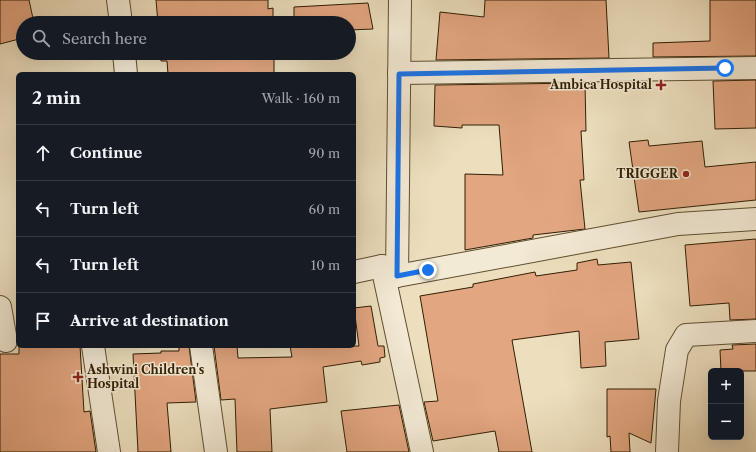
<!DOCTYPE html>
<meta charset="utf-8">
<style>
:root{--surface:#171b24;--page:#20242c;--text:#f1f3f6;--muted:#9ea1a6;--line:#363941}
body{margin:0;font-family:"Libre Caslon Text",serif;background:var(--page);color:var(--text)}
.controls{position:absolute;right:12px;bottom:12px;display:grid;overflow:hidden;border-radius:6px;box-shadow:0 4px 16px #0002}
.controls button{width:36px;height:36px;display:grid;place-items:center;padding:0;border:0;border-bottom:1px solid var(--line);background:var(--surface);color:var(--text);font:20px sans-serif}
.stop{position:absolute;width:12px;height:12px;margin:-9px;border:3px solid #1a73e8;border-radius:50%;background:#fff}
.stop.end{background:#1a73e8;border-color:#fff;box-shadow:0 1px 4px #0008}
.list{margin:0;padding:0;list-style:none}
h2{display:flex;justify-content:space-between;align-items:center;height:52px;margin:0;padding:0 16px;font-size:17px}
h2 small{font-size:13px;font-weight:400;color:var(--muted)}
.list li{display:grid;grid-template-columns:26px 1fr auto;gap:12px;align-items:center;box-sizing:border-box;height:56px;padding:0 16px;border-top:1px solid var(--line)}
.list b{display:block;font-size:15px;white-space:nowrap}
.list em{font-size:13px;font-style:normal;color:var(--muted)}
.icon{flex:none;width:22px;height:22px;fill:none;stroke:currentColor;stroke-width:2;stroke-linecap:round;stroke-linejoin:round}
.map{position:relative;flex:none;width:756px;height:452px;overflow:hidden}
.search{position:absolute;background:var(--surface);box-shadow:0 4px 16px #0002;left:16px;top:16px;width:340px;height:44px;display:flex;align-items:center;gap:10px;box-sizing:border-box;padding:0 14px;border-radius:22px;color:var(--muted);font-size:15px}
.panel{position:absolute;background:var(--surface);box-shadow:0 4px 16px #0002;left:16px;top:72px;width:340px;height:276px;border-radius:6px}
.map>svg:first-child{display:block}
.building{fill:#e2a680;stroke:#301e04}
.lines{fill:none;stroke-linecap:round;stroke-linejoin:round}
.street-casing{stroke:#5f4e32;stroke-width:24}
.street{stroke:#f3ead5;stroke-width:22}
.route{stroke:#1a73e8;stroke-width:5}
.poi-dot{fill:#8f2418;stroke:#f3ead5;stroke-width:1.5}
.labels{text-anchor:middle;stroke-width:3;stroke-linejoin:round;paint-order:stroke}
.poi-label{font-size:12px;font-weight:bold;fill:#301e04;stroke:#f3ead5;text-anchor:end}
</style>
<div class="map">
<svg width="756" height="452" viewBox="0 0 756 452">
<rect width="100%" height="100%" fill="#eddfbe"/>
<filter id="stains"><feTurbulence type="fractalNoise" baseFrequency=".005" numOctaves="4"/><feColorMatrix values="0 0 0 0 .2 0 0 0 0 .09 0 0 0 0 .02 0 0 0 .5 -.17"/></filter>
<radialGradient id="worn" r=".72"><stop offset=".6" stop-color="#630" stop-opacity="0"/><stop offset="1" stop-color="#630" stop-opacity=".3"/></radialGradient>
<g class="building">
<path d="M0,0h29l5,23h-11v15l-23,6z"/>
<path d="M156,0h112v9l5,-1v15h-115z"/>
<path d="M485,0h121l3,58 -173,2 4,-48 44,5z"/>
<path d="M710,0h46v56l-103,1v-14l57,-2z"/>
<path d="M368,3l5,26 -24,1v-7h-55v-16z"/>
<path d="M160,53h114v21h-106l-1,-13h-6z"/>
<path d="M756,80v48l-41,1 -2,-48z"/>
<path d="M585,83l1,48h-5l3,49h-4l5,49 -52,6v3l-68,12v-76l38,1 -4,-50h-37v3l-28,-2 1,-41z"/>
<path d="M648,140l1,6 53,-5 3,26 51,-5v38l-117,12 -10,-70z"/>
<path d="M756,239v80l-26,1 -1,-17 -39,3 -5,-61z"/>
<path d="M597,259l1,6 33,-3 8,77 -34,3 1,24 -25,2 -2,-37 -67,9 20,112h-33l-4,-21 -62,10 -9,-39 14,-1 -18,-105 53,-9v-3l62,-12 1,4 41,-6v-7z"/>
<path d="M371,306l7,40h6l1,11 -5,1v4l-18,3 -1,-4 -38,6 4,35 -57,7 2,43h-35l-2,-53 -14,1 -7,-54h23l1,12 54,-1 -2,-11h69l-5,-38z"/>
<path d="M756,344v27h-35l-1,-21 13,-1 -1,-4z"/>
<path d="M19,346h61l4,66 6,-1 6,41h-96v-98h19z"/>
<path d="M189,346l7,56 -29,1 4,49h-33l-5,-98 28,-1v-2h18v-4z"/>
<path d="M607,389h49l-5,54 -22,-10 1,19h-19l-1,-16 -3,1z"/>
<path d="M399,405l10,47h-62l-6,-41z"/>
</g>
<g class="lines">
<defs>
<g id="street">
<path d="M118,0l3,23"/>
<path d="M124,53l2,21"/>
<path d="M399,73l357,-5"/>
<path d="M382,266l40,186"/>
<path d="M354,272l28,-6 15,10 281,-52 78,-5"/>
<path d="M397,276l3,-276"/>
<path d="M0,307l6,34"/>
<path d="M93,346l16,106"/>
<path d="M201,346l15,106"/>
<path d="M667,452l2,-51 8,-51 9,-15 70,-4"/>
</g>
</defs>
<use href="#street" class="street-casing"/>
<use href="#street" class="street"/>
</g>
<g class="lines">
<path class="route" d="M428,270l-31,6 2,-202 326,-6"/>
</g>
<g class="poi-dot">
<path d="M659 79h4v4h4v4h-4v4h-4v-4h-4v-4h4z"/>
<circle cx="686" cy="174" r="4"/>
<path d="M76 371h4v4h4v4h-4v4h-4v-4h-4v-4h4z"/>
</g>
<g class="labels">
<g class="poi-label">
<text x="652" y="89">Ambica Hospital</text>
<text x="678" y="178">TRIGGER</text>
<text x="87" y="374" text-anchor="start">Ashwini Children's<tspan x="87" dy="14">Hospital</tspan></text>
</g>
</g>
<rect width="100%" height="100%" filter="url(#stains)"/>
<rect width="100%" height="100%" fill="url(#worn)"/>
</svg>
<div class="controls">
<button>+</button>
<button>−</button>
</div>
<div class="stop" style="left:725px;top:68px"></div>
<div class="stop end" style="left:428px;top:270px"></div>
<div class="search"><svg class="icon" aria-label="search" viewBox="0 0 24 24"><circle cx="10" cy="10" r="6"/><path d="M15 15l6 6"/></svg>Search here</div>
<section class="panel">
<h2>2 min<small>Walk · 160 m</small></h2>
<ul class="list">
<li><svg class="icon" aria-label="ahead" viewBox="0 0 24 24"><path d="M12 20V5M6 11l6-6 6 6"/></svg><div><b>Continue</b></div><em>90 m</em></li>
<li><svg class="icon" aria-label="left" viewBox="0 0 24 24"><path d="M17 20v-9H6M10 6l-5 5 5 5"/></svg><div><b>Turn left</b></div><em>60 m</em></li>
<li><svg class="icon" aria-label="left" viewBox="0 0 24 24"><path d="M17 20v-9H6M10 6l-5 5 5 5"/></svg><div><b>Turn left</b></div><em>10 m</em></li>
<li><svg class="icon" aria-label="arrive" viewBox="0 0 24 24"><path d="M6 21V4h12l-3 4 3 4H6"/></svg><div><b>Arrive at destination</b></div></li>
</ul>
</section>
</div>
